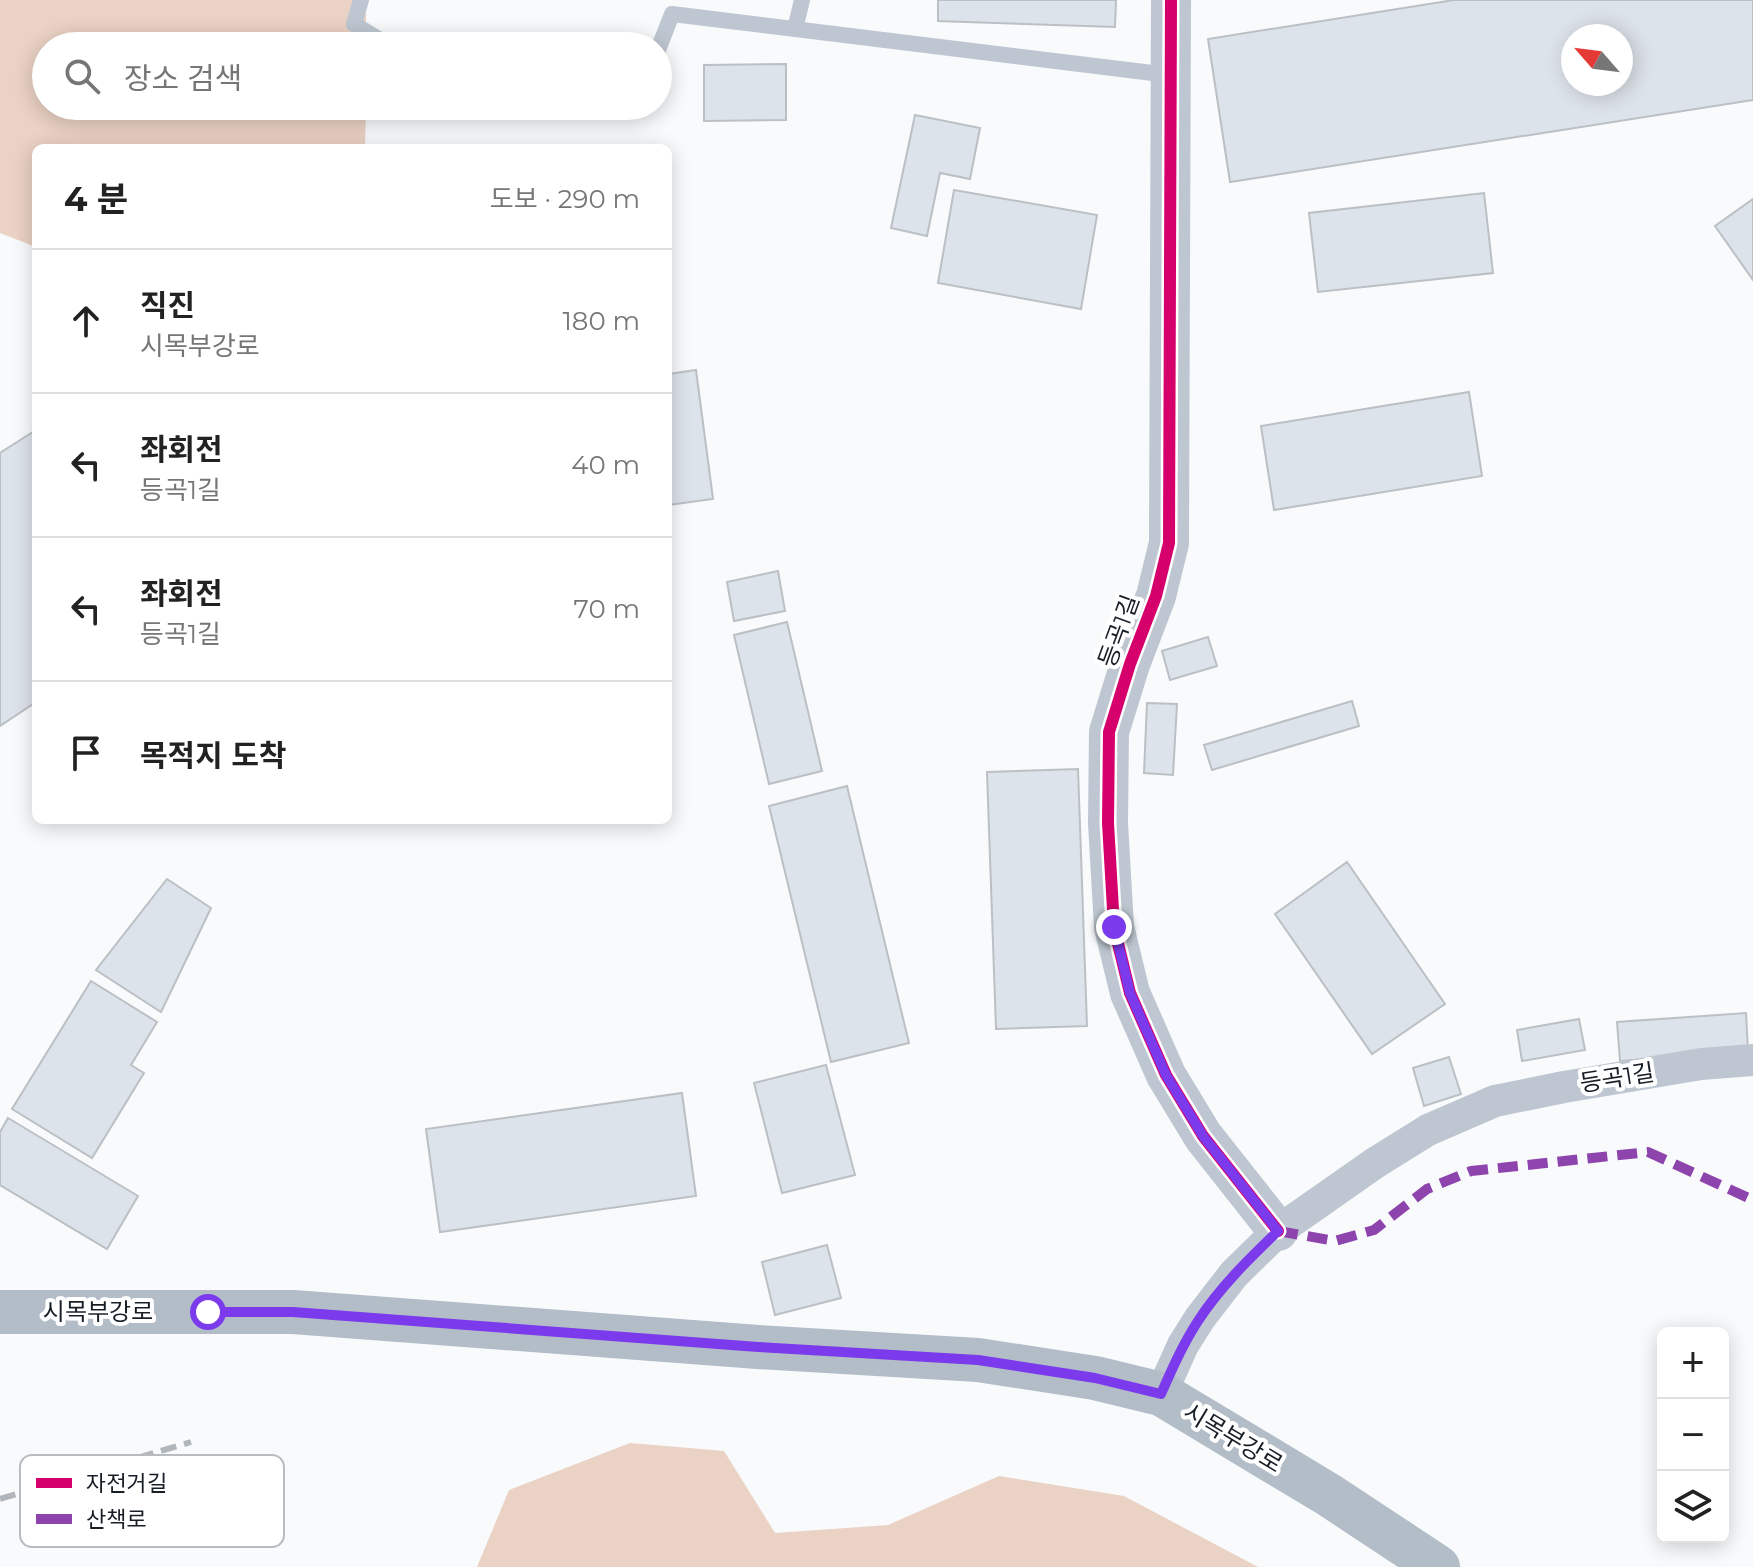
<!DOCTYPE html>
<html lang="ko">
<meta charset="utf-8">
<style>
:root{--surface:#fff;--page:#f2f2f2;--text:#222;--muted:#767676;--line:#e0e0e0}
body{margin:0;font-family:Montserrat,"Noto Sans KR",sans-serif;background:var(--page);color:var(--text)}
.controls{position:absolute;right:24px;bottom:24px;display:grid;overflow:hidden;border-radius:12px;box-shadow:0 4px 20px #0003}
.controls button{width:72px;height:72px;display:grid;place-items:center;padding:0;border:0;border-bottom:2px solid var(--line);background:var(--surface);color:var(--text);font:40px sans-serif}
.compass{position:absolute;left:1561px;top:24px;width:72px;height:72px;border-radius:50%;background:var(--surface);box-shadow:0 4px 20px #0003;rotate:298deg}
.stop{position:absolute;width:24px;height:24px;margin:-18px;border:6px solid #7c3aed;border-radius:50%;background:#fff}
.stop.end{background:#7c3aed;border-color:#fff;box-shadow:0 2px 8px #0008}
.list{margin:0;padding:0;list-style:none}
h2{display:flex;justify-content:space-between;align-items:center;height:104px;margin:0;padding:0 32px;font-size:34px}
h2 small{font-size:26px;font-weight:400;color:var(--muted)}
.list li{display:grid;grid-template-columns:52px 1fr auto;gap:24px;align-items:center;box-sizing:border-box;height:144px;padding:0 32px;border-top:2px solid var(--line)}
.list b{display:block;font-size:30px;white-space:nowrap}
.list p{margin:0;font-size:26px;white-space:nowrap;color:var(--muted)}
.list em{font-size:26px;font-style:normal;color:var(--muted)}
.icon{flex:none;width:44px;height:44px;fill:none;stroke:currentColor;stroke-width:2;stroke-linecap:round;stroke-linejoin:round}
.map{position:relative;flex:none;width:1753px;height:1567px;overflow:hidden}
.search{position:absolute;background:var(--surface);box-shadow:0 4px 20px #0003;left:32px;top:32px;width:640px;height:88px;display:flex;align-items:center;gap:20px;box-sizing:border-box;padding:0 28px;border-radius:44px;color:var(--muted);font-size:30px}
.panel{position:absolute;background:var(--surface);box-shadow:0 4px 20px #0003;left:32px;top:144px;width:640px;height:680px;border-radius:12px}
.map>svg:first-child{display:block}
.forest{fill:#ead2c4}
.building{fill:#dde3ea;stroke:#bbc0c4;stroke-width:2;fill-rule:evenodd}
.lines{fill:none;stroke-linecap:round;stroke-linejoin:round}
.service{stroke:#bec7d1;stroke-width:16}
.minor{stroke:#bec7d1;stroke-width:32}
.tertiary{stroke:#bec7d1;stroke-width:40}
.secondary{stroke:#b2bdc8;stroke-width:44}
.rail{stroke:#b1b6bb;stroke-width:6;stroke-dasharray:16 8;stroke-linecap:butt}
.quiet{stroke:#8e44ad;stroke-width:10;stroke-dasharray:20 10;stroke-linecap:butt}
.cycleway-casing{stroke:#fff;stroke-width:17}
.cycleway{stroke:#d6006c;stroke-width:12}
.route{stroke:#7c3aed;stroke-width:10}
.labels{text-anchor:middle;stroke-width:8;stroke-linejoin:round;paint-order:stroke}
.street-label{font-size:24px;fill:#171e26;stroke:#fff}
.key{fill:#fff;stroke:#b9bcbe;stroke-width:2}
.key-label{font-size:22px;fill:#171e26}
</style>
<div class="map">
<svg width="1753" height="1567" viewBox="0 0 1753 1567">
<rect width="100%" height="100%" fill="#f8fafc"/>
<g class="forest">
<path d="M0,0h366v46h-320v60h320l-1,42h-329v99l-36,-14z"/>
<path d="M630,1443l94,8 51,82 113,-8 111,-49 125,20 134,71h-781l32,-77z"/>
</g>
<g class="building">
<path d="M938,0h178l-1,27 -177,-6z"/>
<path d="M1454,0h299v100l-523,82 -22,-143zM1573,36h48v48h-48z"/>
<path d="M786,64v56l-82,1v-56z"/>
<path d="M915,115l65,13 -10,51 -30,-6 -13,63 -36,-8z"/>
<path d="M954,190l143,25 -16,94 -143,-26z"/>
<path d="M1484,193l9,80 -175,19 -9,-79z"/>
<path d="M1753,199v81l-38,-54z"/>
<path d="M696,370l17,129 -45,6v-131z"/>
<path d="M1469,392l13,84 -208,34 -13,-84z"/>
<path d="M36,430v272l-36,24v-273z"/>
<path d="M778,571l7,40 -51,10 -7,-39z"/>
<path d="M787,622l35,149 -53,13 -35,-149z"/>
<path d="M1208,637l9,29 -47,14 -8,-29z"/>
<path d="M1352,701l7,25 -147,44 -8,-25z"/>
<path d="M1147,703l30,1 -4,71 -29,-2z"/>
<path d="M1078,769l9,257 -91,3 -9,-257z"/>
<path d="M847,786l62,257 -78,19 -62,-256z"/>
<path d="M1347,862l98,142 -73,50 -97,-140z"/>
<path d="M167,879l44,29 -50,104 -65,-42z"/>
<path d="M91,981l66,41 -26,43 13,8 -52,85 -80,-49z"/>
<path d="M1746,1013l2,38 -128,10 -3,-39z"/>
<path d="M1579,1019l6,31 -63,11 -5,-31z"/>
<path d="M1449,1057l12,37 -37,12 -11,-38z"/>
<path d="M826,1065l29,110 -73,18 -28,-110z"/>
<path d="M682,1093l14,103 -256,36 -14,-103z"/>
<path d="M8,1118l130,78 -31,53 -107,-64v-53z"/>
<path d="M827,1245l14,53 -66,17 -13,-53z"/>
</g>
<g class="lines">
<g class="service">
<path d="M361,0l-7,24 36,22"/>
<path d="M795,29l7,-29"/>
<path d="M658,50l14,-36 497,61"/>
</g>
<path class="minor" d="M1161,1394l22,-49 17,-27 34,-44 44,-43 97,-68 53,-33 67,-29 69,-14 137,-23 52,-4"/>
<path class="tertiary" d="M1171,0l-2,543 -13,53 -26,68 -21,68 -1,91 6,104 16,66 36,82 37,61 75,95"/>
<path class="secondary" d="M0,1312h293l465,35 220,13 117,18 66,16 168,101 109,72"/>
<path class="rail" d="M0,1499l191,-57"/>
<path class="quiet" d="M1278,1231l57,10 39,-11 53,-41 44,-18 177,-19 105,48"/>
<defs>
<path id="cycleway" d="M1171,0l-2,543 -13,53 -26,68 -21,68 -1,91 6,104 16,66 36,82 37,61 75,95"/>
</defs>
<use href="#cycleway" class="cycleway-casing"/>
<use href="#cycleway" class="cycleway"/>
</g>
<g class="lines">
<path class="route" d="M208,1312h85l465,35 220,13 117,18 66,16c11,-25 22,-50 37,-73 22,-34 51,-62 80,-90l-75,-95 -37,-61 -36,-82 -16,-66"/>
</g>
<g class="labels">
<g class="street-label">
<text transform="translate(1119 631) rotate(-70)" y="8">등곡1길</text>
<text transform="translate(1617 1078) rotate(-9)" y="8">등곡1길</text>
<text x="98" y="1320">시목부강로</text>
<text transform="translate(1233 1438) rotate(31)" y="8">시목부강로</text>
</g>
</g>
<rect x="20" y="1455" width="264" height="92" rx="12" class="key"/>
<rect x="36" y="1478" width="36" height="10" fill="#d6006c"/>
<rect x="36" y="1514" width="36" height="10" fill="#8e44ad"/>
<g class="key-label">
<text x="86" y="1491">자전거길</text>
<text x="86" y="1527">산책로</text>
</g>
</svg>
<div class="controls">
<button>+</button>
<button>−</button>
<button><svg class="icon" aria-label="layers" viewBox="0 0 24 24"><path d="M12 4l9 5-9 5-9-5zM3 14l9 5 9-5"/></svg></button>
</div>
<svg class="compass" viewBox="-18 -18 36 36"><path d="M0-13l5 13h-10z" fill="#e53935"/><path d="M0 13l5-13h-10z" fill="#767676"/></svg>
<div class="stop" style="left:208px;top:1312px"></div>
<div class="stop end" style="left:1114px;top:927px"></div>
<div class="search"><svg class="icon" aria-label="search" viewBox="0 0 24 24"><circle cx="10" cy="10" r="6"/><path d="M15 15l6 6"/></svg>장소 검색</div>
<section class="panel">
<h2>4 분<small>도보 · 290 m</small></h2>
<ul class="list">
<li><svg class="icon" aria-label="ahead" viewBox="0 0 24 24"><path d="M12 20V5M6 11l6-6 6 6"/></svg><div><b>직진</b><p>시목부강로</p></div><em>180 m</em></li>
<li><svg class="icon" aria-label="left" viewBox="0 0 24 24"><path d="M17 20v-9H6M10 6l-5 5 5 5"/></svg><div><b>좌회전</b><p>등곡1길</p></div><em>40 m</em></li>
<li><svg class="icon" aria-label="left" viewBox="0 0 24 24"><path d="M17 20v-9H6M10 6l-5 5 5 5"/></svg><div><b>좌회전</b><p>등곡1길</p></div><em>70 m</em></li>
<li><svg class="icon" aria-label="arrive" viewBox="0 0 24 24"><path d="M6 21V4h12l-3 4 3 4H6"/></svg><div><b>목적지 도착</b></div></li>
</ul>
</section>
</div>
